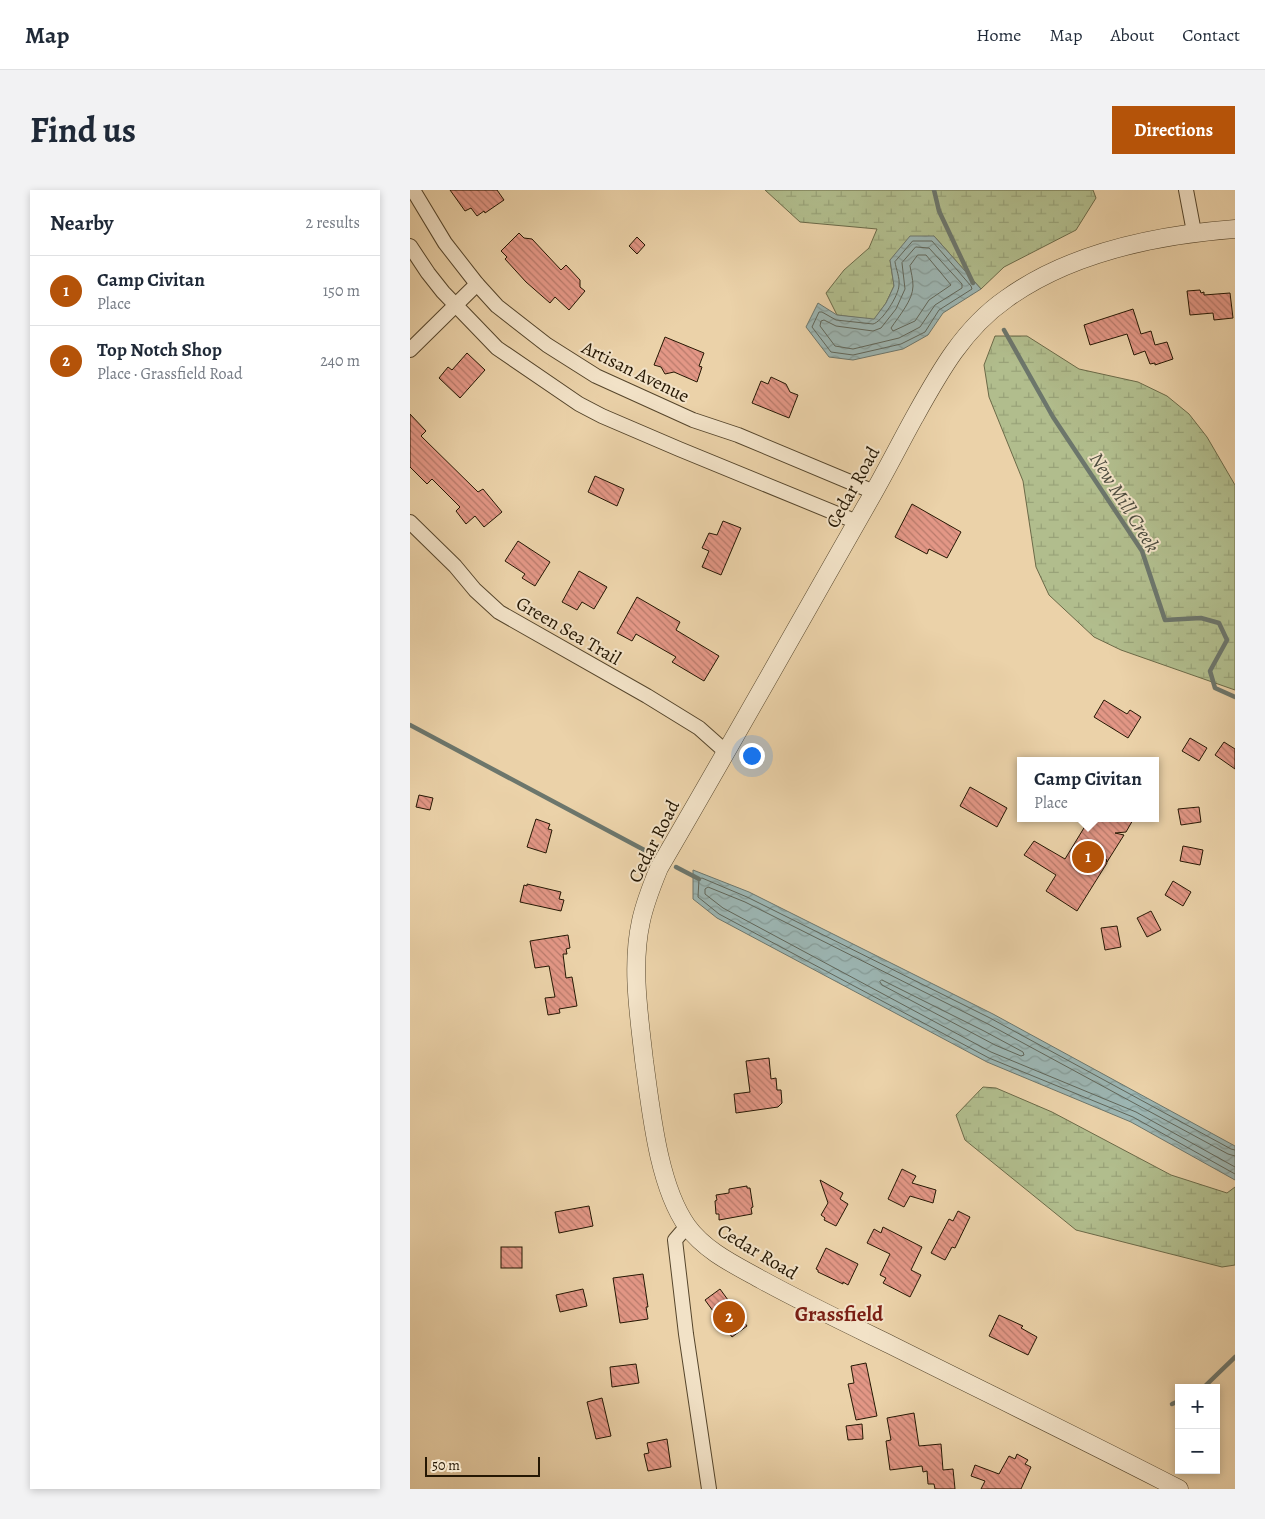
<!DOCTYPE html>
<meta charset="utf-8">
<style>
:root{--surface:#fff;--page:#f2f2f3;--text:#1f2937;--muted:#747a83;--line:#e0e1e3;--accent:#b45309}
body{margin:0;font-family:Alegreya,serif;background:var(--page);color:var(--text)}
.controls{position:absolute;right:15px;bottom:15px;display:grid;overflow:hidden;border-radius:0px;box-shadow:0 2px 8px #0003}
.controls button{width:45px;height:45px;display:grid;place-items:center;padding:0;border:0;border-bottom:1px solid var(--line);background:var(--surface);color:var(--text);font:25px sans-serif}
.scale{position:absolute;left:15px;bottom:12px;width:115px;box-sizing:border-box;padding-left:5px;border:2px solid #251703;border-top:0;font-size:14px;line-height:18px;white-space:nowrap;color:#251703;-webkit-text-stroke:4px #f2e2c7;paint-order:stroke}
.you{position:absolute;left:341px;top:565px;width:18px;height:18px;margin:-12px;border:4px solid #fff;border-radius:50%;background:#1a73e8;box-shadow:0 0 0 8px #1a73e833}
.badge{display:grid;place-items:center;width:32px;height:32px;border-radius:50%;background:var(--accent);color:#fff;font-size:16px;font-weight:700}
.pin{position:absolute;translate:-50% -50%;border:2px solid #fff;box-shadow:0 1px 5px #0006}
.popup{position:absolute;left:607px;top:567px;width:142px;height:65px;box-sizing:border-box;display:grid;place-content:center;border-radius:0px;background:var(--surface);filter:drop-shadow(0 1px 4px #0005);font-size:16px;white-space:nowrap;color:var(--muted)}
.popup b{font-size:19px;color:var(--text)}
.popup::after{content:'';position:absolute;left:50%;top:100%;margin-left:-10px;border:10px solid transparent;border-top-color:var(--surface)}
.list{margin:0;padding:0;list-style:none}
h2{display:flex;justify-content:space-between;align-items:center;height:65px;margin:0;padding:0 20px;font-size:21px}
h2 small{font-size:16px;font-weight:400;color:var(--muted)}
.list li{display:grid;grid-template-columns:32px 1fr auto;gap:15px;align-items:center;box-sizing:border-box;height:70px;padding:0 20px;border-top:1px solid var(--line)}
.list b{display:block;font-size:19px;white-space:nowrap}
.list p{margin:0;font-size:16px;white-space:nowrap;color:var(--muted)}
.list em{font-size:16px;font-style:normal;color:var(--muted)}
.map{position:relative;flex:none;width:825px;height:1299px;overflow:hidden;border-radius:0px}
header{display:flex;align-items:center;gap:30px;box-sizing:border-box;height:70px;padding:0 25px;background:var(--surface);border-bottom:1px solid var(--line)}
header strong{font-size:24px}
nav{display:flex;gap:28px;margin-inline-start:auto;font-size:18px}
.intro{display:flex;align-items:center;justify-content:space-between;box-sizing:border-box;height:120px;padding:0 30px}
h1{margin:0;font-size:35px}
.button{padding:12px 22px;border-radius:0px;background:var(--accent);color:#fff;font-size:18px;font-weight:700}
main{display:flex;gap:30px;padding:0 30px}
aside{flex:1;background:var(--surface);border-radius:0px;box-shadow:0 2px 8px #0003}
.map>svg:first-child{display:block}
.wetland{fill:url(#wetland-marsh);stroke:#6b6a48}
.water{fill:url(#water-waves);stroke:#6c766c}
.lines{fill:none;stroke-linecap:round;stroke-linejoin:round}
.shore{stroke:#60665a;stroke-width:1}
.stream{stroke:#6c766c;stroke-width:4.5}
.building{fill:url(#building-back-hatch);stroke:#251703}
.minor-casing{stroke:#56462c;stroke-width:16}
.tertiary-casing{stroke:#56462c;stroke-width:19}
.minor{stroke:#f2e2c7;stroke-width:14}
.tertiary{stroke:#f2e2c7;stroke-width:18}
.labels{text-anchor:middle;stroke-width:4;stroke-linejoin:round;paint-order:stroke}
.street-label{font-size:19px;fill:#251703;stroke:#f2e2c7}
.water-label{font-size:20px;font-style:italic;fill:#4f4e40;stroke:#f2e2c7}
.quarter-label{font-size:21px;font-weight:bold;fill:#7a1f14;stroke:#f2e2c7}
</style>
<header>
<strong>Map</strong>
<nav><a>Home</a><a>Map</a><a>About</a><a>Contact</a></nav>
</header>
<div class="intro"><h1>Find us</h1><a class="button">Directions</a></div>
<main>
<aside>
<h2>Nearby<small>2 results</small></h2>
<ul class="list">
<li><span class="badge">1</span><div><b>Camp Civitan</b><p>Place</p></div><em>150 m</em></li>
<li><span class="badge">2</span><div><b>Top Notch Shop</b><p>Place · Grassfield Road</p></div><em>240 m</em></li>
</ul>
</aside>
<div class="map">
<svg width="825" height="1299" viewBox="0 0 825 1299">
<defs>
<pattern id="wetland-marsh" width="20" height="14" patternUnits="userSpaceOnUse" patternTransform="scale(1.25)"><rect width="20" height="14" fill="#b1bd8d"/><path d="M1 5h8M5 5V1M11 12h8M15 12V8" fill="none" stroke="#98a278"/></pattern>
<pattern id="water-waves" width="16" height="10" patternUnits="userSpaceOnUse" patternTransform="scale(1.25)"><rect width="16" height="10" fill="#9cb5b2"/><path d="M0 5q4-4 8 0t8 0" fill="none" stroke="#869b97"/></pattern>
<pattern id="building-back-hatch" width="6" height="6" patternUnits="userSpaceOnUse" patternTransform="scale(1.25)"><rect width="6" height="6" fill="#e39786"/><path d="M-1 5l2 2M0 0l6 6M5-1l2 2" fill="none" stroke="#b87a6b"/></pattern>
</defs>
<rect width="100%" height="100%" fill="#ebd2a9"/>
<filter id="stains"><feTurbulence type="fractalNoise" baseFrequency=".004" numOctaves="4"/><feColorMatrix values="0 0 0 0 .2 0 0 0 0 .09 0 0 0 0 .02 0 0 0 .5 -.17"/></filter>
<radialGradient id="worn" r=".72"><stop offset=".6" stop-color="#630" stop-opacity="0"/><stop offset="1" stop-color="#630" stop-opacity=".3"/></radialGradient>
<g class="wetland">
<path d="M355,0h328l3,8 -20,32 -72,37 -23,22 -47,-53 -44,24 4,26 -8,17 -12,17 -37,-5 -11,-22 18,-23 25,-22 8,-19 -77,-7z"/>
<path d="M585,146h32l52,33 59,13 29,14 22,18 18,23 28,48v205l-114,-40 -27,-13 -45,-42 -13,-28 -13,-86 -34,-84 -5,-32z"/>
<path d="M573,897l13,1 56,24 119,63 56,18 8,-6v78l-13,2 -146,-37 -111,-90 -9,-25z"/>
</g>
<g class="water">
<path d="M500,46h24l47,53 -38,24 -15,22 -25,14 -50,11 -24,-3 -23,-30 12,-24 19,12 37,4 12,-16 8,-17 -4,-26z"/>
<path d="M283,680l56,22 244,122 242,132v34l-104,-58 -144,-60 -270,-144 -24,-19z"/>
</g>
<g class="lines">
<g class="shore">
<path d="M503,51h19l39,45 1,3 -33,21 -14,22 -24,12 -48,11 -22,-3 -19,-25 7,-15h3l14,8 37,4c9,-2 26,-29 26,-39 1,-7 -3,-16 -4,-23z"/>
<path d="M506,57l13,1 33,36v4l-27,17 -15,22 -21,11 -46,11 -18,-3 -15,-20 1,-5 3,-1 12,6 37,5 8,-3 15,-19 9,-20 -3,-26z"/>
<path d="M508,65h8l25,30 -22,15 -14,21 -22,10 -2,-3c8,-12 22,-28 22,-42 0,-7 -2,-14 -3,-20z"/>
<path d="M472,790l102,51 39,21 1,3 -3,1 -26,-11 -113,-60 -2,-3z"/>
<path d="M825,960l-4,-1 -241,-131 -243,-121 -45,-19 -3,1 -1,18 21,17 270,144 144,59 102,57"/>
<path d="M825,966l-7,-2 -240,-130 -243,-122 -37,-15 -3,2v5l18,14 268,144 145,60 99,55"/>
</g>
<g class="stream">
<path d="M524,0l5,21 34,72"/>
<path d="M594,140l49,87 89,134 23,69 36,-2 18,5 8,17 -17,31 5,17 20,9"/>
<path d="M0,535l238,127"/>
<path d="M266,677l23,12"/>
<path d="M793,1198l32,-31"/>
<path d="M762,1214l7,-3"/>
</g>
</g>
<g class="building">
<path d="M40,0h47l7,10 -19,13 -1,-2 -7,5 -6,-8 -6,3z"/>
<path d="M109,43l5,5 8,1 29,31 5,-5 14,15v7l5,4 -16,19 -14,-13 -5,6 -24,-21 -21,-23 2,-2 -6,-6z"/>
<path d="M227,47l8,8 -8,9 -8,-8z"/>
<path d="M790,100l1,3 3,-1v3l26,-2 3,25 -19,2 -1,-7 -23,2 -3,-24z"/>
<path d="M723,119l8,25 10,-3 4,14 12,-3 6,17 -18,6v-2l-5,1 -5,-13 -11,4 -7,-21 -37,11 -6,-20z"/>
<path d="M255,147l39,16 -5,13 3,1 -5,15 -23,-10 -9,2 -4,-7 -7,-2z"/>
<path d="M57,163l18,17 -25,28 -21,-20 9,-11 4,3z"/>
<path d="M361,187l15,7 4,8 8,3 -9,23 -37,-15 9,-22 7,3z"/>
<path d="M0,224l16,17 -5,5 57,56 5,-3 19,23 -18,15 -9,-11 -9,8 -10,-13 4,-4 -28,-28 -5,5 -17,-17z"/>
<path d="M185,286l29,13 -7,17 -29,-14z"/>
<path d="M502,314l49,28 -14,26 -18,-9 -2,5 -32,-17z"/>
<path d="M313,331l18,7 -20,47 -19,-8 7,-16 -7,-3 7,-15 8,2z"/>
<path d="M108,351l32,21 -15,24 -13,-8 3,-4 -20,-13z"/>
<path d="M169,381l28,16 -13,22 -12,-7 -5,8 -15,-8z"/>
<path d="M227,407l43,25 -4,8 43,26 -15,25 -32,-19 4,-5 -40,-23 -4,7 -15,-8z"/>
<path d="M694,510l23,14 3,-4 11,7 -13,21 -34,-21z"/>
<path d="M780,548l17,10 -8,13 -17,-10z"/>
<path d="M814,552l11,7v20l-20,-14z"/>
<path d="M560,597l37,21 -10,19 -37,-21z"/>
<path d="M9,605l14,3 -3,12 -14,-3z"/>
<path d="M789,617l2,15 -20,3 -3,-16z"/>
<path d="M680,628h44l-8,14 -11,1 9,2 -17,27 -1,-3 1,4 -30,48 -31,-20 10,-16 -32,-20 10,-14 31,18z"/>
<path d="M126,629l14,5 -2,5 4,1 -6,23 -19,-6z"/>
<path d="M773,656l20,4 -3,15 -20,-4z"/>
<path d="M763,691l18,11 -8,14 -18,-11z"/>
<path d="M117,694l34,8 -2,7 5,1 -3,11 -41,-9 4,-17 3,1z"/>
<path d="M741,721l10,19 -14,7 -10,-19z"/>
<path d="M707,736l4,21 -16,3 -4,-22z"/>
<path d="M158,745l2,13 -4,1 1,5h-4l3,24 6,-1 5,29 -18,3 1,4 -12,2 -3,-17 10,-1 -6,-31 -14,2 -5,-27z"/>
<path d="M359,868l2,21 5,-1 1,12h4l1,13 -4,4 -42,6 -2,-19 16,-2 -4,-31z"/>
<path d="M492,979l14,7 -4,7 24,7 -3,13 -23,-7 -6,11 -16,-8z"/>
<path d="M410,990l23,13 -3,6 8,5 -12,22 -12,-6 1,-2 -4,-3 7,-12z"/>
<path d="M337,996v2h3l3,19 -2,1 1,6 -33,6v-6h-3l-1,-13 2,-1 -1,-5 13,-2v-4z"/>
<path d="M179,1016l4,20 -34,7 -4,-21z"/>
<path d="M548,1021l12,6 -15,31 -3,-1 -7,13 -14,-7 18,-34 4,2z"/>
<path d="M473,1037l39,20 -11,23 10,5 -11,22 -27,-14 3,-5 -6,-3 10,-21 -23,-11 7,-14 7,4z"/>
<rect x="91" y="1057" width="21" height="21"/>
<path d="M416,1058l32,16 -10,21 -5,-3v2l-25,-12v-2l-2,-1z"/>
<path d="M233,1084l5,33h-2l2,12 -28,4 -7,-45z"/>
<path d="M173,1099l4,17 -27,6 -4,-17z"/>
<path d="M310,1099l27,37 -15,11 -27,-37z"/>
<path d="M589,1125l24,11 -2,2 16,9 -9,18 -39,-19z"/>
<path d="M456,1173l11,53 -21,4 -8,-36 6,-1 -3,-17z"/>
<path d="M226,1174l3,19 -27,4 -2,-20z"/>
<path d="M192,1208l9,38 -15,3 -9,-37z"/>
<path d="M504,1223l5,33 22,-2 2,26 10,-1 2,20h-20l-1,-5h-6l-1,-13 -4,1 -1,-6 -32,4 -4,-29 5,-1 -4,-22z"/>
<path d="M452,1234l1,15 -15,1 -2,-14z"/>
<path d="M257,1249l4,28 -23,4 -4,-17 5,-1 -2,-10z"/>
<path d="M607,1264l11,6 -3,4 6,3 -10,22h-40l4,-8 -14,-5 4,-11 24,9 10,-18 6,3z"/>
</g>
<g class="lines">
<defs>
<g id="minor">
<path d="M3,0l32,53 32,41 20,22 50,39 49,31 97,44 45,15 136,57"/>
<path d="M776,0l8,42"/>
<path d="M0,56l18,27 15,19 54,56 82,56 23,12 77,33 178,73"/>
<path d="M0,160l67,-66"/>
<path d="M0,332l45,44 20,24 24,22 148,84 52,32 27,24"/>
<path d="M277,1036l-12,14 11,94 23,155"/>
</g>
<path id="tertiary" d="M769,1299c-95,-49 -192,-96 -288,-144 -43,-21 -87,-42 -129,-65 -27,-15 -57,-29 -75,-54 -29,-41 -36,-116 -43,-166 -5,-45 -13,-94 -3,-139 4,-19 11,-36 18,-53 70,-120 138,-241 207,-362 17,-29 32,-59 48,-88 25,-45 49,-89 92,-119 65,-47 150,-64 229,-70"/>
</defs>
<use href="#minor" class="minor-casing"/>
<use href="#tertiary" class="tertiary-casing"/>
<use href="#minor" class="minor"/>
<use href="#tertiary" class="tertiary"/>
</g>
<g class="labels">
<g class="street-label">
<text transform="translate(226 181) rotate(26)" y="7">Artisan Avenue</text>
<text transform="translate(442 297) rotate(-61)" y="7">Cedar Road</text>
<text transform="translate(159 440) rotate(30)" y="7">Green Sea Trail</text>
<text transform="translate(243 651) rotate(-63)" y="7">Cedar Road</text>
<text transform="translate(348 1061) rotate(31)" y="7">Cedar Road</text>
</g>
<g class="water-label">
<text transform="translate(715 312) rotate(58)" y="7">New Mill Creek</text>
</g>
<g class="quarter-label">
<text x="429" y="1131">Grassfield</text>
</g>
</g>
<rect width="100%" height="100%" filter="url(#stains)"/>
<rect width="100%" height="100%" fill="url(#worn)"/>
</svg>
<div class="controls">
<button>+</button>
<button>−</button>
</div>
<div class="scale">50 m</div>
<div class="you"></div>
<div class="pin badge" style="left:678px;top:667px">1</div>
<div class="popup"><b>Camp Civitan</b>Place</div>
<div class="pin badge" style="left:319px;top:1127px">2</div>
</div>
</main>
